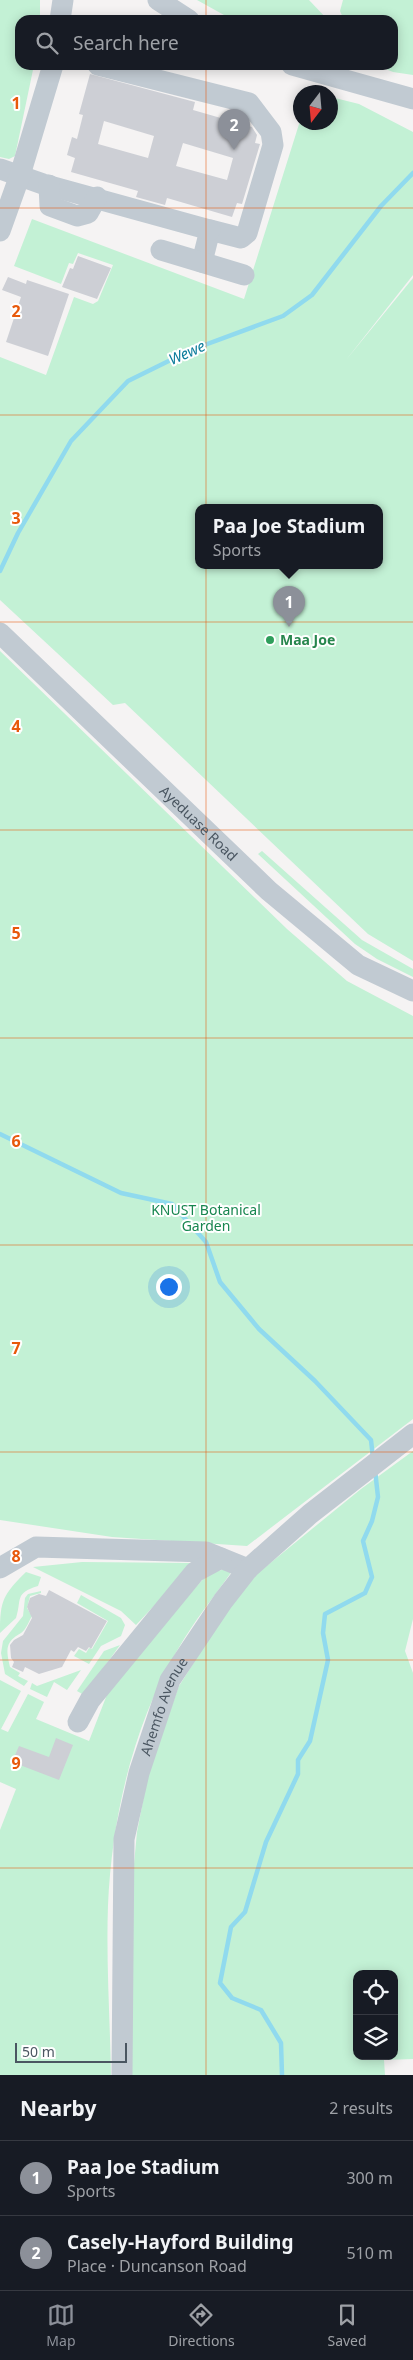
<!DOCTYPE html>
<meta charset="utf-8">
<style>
:root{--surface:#171b24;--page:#242831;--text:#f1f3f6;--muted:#9ea1a6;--line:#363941;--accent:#8c9099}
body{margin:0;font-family:"Noto Sans",sans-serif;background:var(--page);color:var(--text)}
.controls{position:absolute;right:15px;bottom:15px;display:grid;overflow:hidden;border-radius:10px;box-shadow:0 2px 12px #0003}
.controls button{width:45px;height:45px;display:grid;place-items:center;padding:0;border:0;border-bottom:1px solid var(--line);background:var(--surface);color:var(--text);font:25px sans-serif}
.compass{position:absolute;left:293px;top:85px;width:45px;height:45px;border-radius:50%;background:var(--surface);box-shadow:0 2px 12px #0003;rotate:196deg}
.scale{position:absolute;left:15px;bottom:12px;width:112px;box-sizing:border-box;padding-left:5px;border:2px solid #4a5661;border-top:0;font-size:14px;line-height:18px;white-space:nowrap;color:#4a5661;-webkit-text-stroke:4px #fff;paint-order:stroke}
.you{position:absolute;left:168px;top:1286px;width:18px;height:18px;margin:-12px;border:4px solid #fff;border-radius:50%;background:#1a73e8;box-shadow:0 0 0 8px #1a73e833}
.badge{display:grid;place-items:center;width:32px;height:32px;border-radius:50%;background:var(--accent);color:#fff;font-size:16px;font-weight:700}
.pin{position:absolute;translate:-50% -41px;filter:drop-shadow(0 1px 2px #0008)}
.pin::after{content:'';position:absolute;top:26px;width:18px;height:15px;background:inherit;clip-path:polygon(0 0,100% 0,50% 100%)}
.popup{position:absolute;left:195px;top:504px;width:188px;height:65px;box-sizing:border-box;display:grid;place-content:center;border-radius:10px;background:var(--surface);filter:drop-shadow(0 1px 4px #0005);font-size:16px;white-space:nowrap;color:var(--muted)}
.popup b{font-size:19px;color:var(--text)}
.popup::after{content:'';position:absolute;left:50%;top:100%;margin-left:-10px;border:10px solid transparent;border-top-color:var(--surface)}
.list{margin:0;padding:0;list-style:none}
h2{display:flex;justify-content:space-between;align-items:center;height:65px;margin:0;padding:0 20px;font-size:21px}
h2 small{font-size:16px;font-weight:400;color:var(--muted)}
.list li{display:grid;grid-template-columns:32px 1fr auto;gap:15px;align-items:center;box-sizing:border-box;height:75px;padding:0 20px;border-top:1px solid var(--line)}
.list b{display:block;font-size:19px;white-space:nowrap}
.list p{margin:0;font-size:16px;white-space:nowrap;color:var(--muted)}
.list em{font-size:16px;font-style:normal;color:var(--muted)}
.icon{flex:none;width:28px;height:28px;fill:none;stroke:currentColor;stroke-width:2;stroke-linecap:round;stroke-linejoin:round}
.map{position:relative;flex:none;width:413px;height:2075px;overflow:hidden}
.search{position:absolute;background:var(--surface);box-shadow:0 2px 12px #0003;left:15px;right:15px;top:15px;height:55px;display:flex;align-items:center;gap:12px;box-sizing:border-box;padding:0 18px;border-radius:15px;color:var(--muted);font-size:19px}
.sheet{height:215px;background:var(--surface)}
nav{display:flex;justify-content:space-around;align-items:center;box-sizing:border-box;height:70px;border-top:1px solid var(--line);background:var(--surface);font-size:14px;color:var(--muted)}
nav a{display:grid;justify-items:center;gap:2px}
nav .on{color:var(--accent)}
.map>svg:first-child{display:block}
.green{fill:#c3f1d5;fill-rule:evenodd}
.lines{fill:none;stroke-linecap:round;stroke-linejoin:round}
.stream{stroke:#90daee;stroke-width:4.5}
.building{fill:#cdcfd5;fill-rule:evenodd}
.minor{stroke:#c1cad2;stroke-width:21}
.grid{fill:none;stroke:#e8590c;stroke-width:1;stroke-opacity:0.55}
.leisure-dot{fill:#2e9e5b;stroke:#fff;stroke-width:2}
.labels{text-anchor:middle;stroke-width:4;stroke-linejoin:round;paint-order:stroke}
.leisure-label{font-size:14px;font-weight:bold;fill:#27864d;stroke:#fff;text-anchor:start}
.street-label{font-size:14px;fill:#4a5661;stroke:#fff}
.park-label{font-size:14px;fill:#17864f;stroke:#fff}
.water-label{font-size:15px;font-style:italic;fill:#0c7c9b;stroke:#fff}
.grid-label{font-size:16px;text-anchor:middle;font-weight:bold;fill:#e8590c;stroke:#fff;stroke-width:4;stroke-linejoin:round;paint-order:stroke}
</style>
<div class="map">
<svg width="413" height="2075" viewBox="0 0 413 2075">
<rect width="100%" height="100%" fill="#f5f3f3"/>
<g class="green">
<path d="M0,0h40v20h-20v45h14l-19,91 -6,3 -9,-2z"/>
<path d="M197,0h112l19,20h-95z"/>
<path d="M343,0h70v75l-20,-3 -17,-7h17v-45h-49l-4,-9z"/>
<path d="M331,97l28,7 54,28v143l-67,85 67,-82v683l-45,-27 -243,-231 -12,2 -113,-105v-243l46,18 28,-78 19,7 5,-3 15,-36 -35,-12 -5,11 -4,-1 -8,21 -47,-18 18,-47 212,80 56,-178v1h30zM199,508h180v58h-180z"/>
<path d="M0,651l287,278 60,52 66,35v403l-166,127 -135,-9 -112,-17z"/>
<path d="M262,851l100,89 51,29v8l-36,-18 -22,-15 -97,-90z"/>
<path d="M413,1451v168l-8,32 8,22v386l-29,1 1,15h-255l1,-179 6,-64 12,-62 30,-84 50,-79 29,-34 103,-84zM357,1974h37v82h-37z"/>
<path d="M82,1562l112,1 -58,62 -15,-14 -88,-44z"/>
<path d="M226,1569l6,2c-18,26 -38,50 -54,78 -45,76 -66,168 -70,256 -2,56 2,114 3,170h-111v-245l16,-41 -16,-7v-102l21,11 -20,38 7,3 20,-38 16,8 -8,17 53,22 19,-49 66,-82 35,-37z"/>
<path d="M26,1572l15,5 -3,9c-24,7 -16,14 -22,32l-16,15c0,-33 3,-38 26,-61z"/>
<path d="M41,1591v2l-11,3 -3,12 5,8c-3,5 -6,14 -11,17 -16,9 -15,16 -11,34l10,6 -2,3 10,5 -4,5 -19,-12 -4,-21 2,-12 20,-25 2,-18 3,-4z"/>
<path d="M81,1595l40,23 4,7 -4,11 -20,10 -12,18 -15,-8 5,-7 7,4 3,-5 3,1 16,-28 -31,-18z"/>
<path d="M120,1645l-36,50 -7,-4 27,-40z"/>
<path d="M81,1670l-14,20 -13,-8 -7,15 -17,-8 2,-6 5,3z"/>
</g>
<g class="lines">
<g class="stream">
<path d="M0,571l18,-38 53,-92 57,-60 63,-31 92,-34 29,-21 69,-89 32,-33"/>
<path d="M0,1134l121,59 51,11 34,38 14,40 39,47 56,52 56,59 2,18"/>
<path d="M282,2075l-1,-32 -20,-33 -29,-12 -12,-15 11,-56 14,-15 21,-70 32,-68v-14l12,-19 18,-81 -5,-27 2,-19 40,-21 7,-16 -9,-36 9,-20 6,-24 -3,-27"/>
</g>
</g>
<g class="building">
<path d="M90,74l105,28 -2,8 59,17 5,8 -2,8 5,1 -18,60 -5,-1 -5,14 -65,-19 -2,7 -29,-8 2,-6 -67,-19 4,-14 -8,-3 5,-18 5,2 6,-24 -4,-1zM104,121l50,15 -6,22 -50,-14zM183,143l50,15 -6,22 -51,-14z"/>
<path d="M78,256l33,12 -14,31 -35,-12 8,-19 3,1z"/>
<path d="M8,277l18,7 1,-4 42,14 -21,62 -42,-14 15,-45 -19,-7z"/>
<path d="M49,1590l58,31 -16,28 -2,-2 -3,4 -8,-4 -4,5 -3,-2 -9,17 -23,7 -14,-7 -2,5 -11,-5 2,-5 -3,-4 -1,-13 4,-5 9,-5 9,-17 -5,-11 3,-9 9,-4 7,2z"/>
<path d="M56,1738l17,7 -14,35 -47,-18 7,-16 30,11z"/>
</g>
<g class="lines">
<g class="minor">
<path d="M158,0l31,20"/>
<path d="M60,20l3,-20"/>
<path d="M98,65l151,38 22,29 2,13 -26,88 -6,5 -31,-8 -8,32"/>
<path d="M292,65l121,34"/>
<path d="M0,169l43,15 167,46"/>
<path d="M49,185l1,21 27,10 11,-3 9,-16"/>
<path d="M0,231l20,-56 33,-110"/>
<path d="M161,250l83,25"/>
<path id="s1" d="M0,633l269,258 89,74 55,26"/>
<path d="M0,1568l36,-21 170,5 42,17"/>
<path d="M78,1722l12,-22 105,-128 26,-14"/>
<path id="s2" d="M122,2075l2,-236 15,-66 31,-93 53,-79 25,-32 62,-55 103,-80"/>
</g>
</g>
<path class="grid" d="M206,0v20M206,65v2010M0,208h413M0,415h413M0,622h413M0,830h413M0,1038h413M0,1245h413M0,1452h413M0,1660h413M0,1868h413"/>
<circle class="leisure-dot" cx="270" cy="640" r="5"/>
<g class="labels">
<g class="leisure-label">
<text x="280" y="645">Maa Joe</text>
</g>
<g class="street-label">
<text dy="5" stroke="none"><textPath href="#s1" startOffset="275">Ayeduase Road</textPath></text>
<text dy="5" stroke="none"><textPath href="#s2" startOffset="375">Ahemfo Avenue</textPath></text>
</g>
<g class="park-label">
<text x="206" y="1215">KNUST Botanical<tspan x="206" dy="16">Garden</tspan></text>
</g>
<g class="water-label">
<text transform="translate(187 353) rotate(-24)" y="5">Wewe</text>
</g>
</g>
<g class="grid-label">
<text x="16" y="109">1</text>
<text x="16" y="317">2</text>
<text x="16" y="524">3</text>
<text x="16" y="732">4</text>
<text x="16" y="939">5</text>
<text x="16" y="1147">6</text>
<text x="16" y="1354">7</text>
<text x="16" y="1562">8</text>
<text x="16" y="1769">9</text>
</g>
</svg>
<div class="controls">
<button><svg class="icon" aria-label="locate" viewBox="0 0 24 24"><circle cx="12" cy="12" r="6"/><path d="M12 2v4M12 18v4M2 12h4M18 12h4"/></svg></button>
<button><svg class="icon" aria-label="layers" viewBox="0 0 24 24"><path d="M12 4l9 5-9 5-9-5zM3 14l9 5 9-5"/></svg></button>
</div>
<svg class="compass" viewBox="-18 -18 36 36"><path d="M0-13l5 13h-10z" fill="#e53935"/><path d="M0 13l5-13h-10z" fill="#9ea1a6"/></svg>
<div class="scale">50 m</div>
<div class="you"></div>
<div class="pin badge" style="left:289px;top:627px">1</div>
<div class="popup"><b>Paa Joe Stadium</b>Sports</div>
<div class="pin badge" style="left:234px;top:150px">2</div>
<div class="search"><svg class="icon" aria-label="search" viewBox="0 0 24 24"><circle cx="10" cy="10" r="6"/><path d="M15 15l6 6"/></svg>Search here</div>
</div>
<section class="sheet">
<h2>Nearby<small>2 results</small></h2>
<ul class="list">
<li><span class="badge">1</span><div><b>Paa Joe Stadium</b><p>Sports</p></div><em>300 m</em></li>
<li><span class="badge">2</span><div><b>Casely-Hayford Building</b><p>Place · Duncanson Road</p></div><em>510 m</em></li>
</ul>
</section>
<nav>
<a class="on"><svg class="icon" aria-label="map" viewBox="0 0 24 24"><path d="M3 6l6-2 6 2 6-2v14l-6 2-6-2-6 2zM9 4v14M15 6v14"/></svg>Map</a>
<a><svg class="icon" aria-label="directions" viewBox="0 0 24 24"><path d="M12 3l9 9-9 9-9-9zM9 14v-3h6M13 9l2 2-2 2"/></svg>Directions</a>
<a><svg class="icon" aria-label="saved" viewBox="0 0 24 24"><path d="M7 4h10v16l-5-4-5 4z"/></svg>Saved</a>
</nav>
